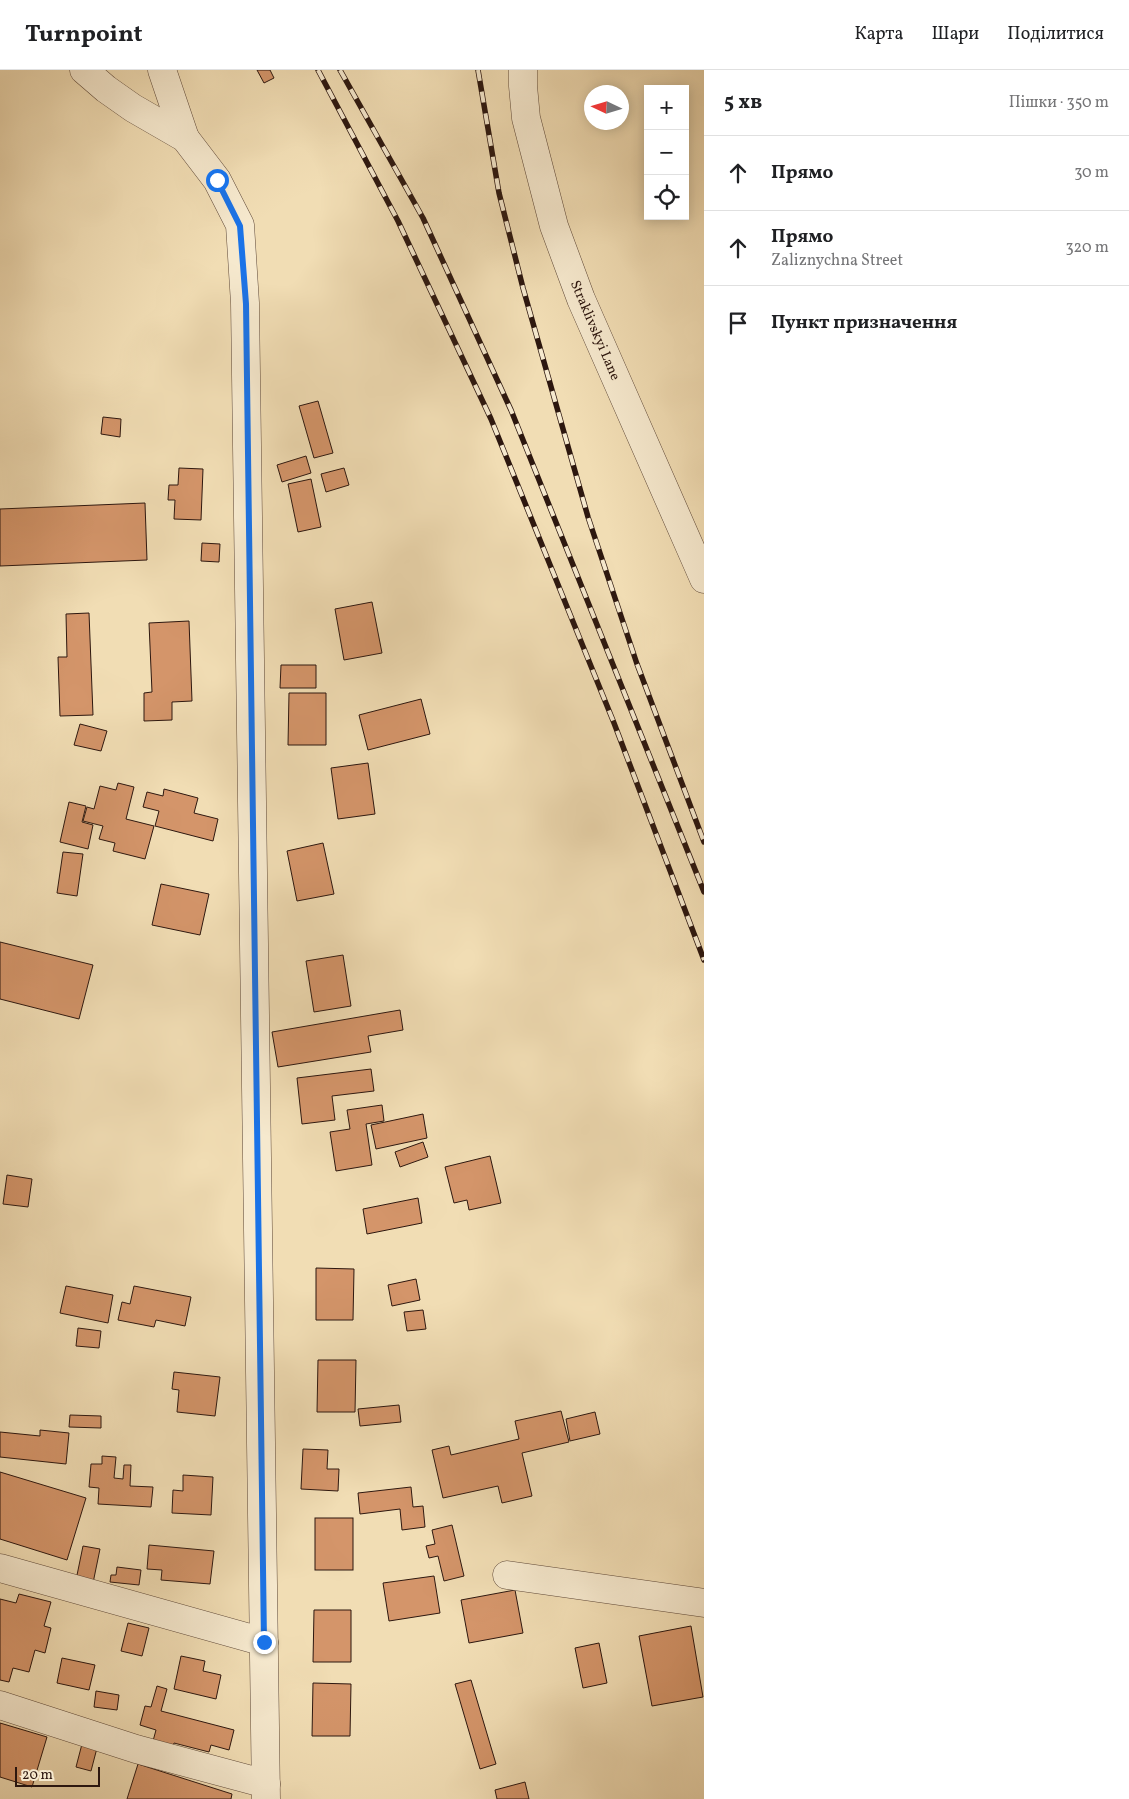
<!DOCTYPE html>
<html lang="uk">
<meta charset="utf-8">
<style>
:root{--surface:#fff;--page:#f6f6f6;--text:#202124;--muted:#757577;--line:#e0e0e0}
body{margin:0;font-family:Vollkorn,serif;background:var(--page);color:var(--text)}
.controls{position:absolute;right:15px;top:15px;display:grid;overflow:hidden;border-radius:0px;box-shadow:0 2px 12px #0003}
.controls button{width:45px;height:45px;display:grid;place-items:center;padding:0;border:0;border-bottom:1px solid var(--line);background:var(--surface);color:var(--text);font:25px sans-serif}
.compass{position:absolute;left:584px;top:15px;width:45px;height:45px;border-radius:50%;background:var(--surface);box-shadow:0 2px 12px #0003;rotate:274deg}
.scale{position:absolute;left:15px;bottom:12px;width:85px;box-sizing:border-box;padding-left:5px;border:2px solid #2d170f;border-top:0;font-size:14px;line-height:18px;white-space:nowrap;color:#2d170f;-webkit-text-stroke:4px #f6e9ce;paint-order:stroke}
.stop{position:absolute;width:15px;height:15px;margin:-11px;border:4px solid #1a73e8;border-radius:50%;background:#fff}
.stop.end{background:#1a73e8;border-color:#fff;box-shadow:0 1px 5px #0008}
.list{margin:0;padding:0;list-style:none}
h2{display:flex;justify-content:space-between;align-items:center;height:65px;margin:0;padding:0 20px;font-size:21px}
h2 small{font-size:16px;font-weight:400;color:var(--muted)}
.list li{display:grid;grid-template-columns:32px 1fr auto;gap:15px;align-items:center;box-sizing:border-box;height:75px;padding:0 20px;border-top:1px solid var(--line)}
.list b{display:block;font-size:19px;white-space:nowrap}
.list p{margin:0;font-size:16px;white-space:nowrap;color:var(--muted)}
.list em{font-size:16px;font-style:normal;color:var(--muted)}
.icon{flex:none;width:28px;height:28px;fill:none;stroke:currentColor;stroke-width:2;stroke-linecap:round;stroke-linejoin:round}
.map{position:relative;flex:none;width:704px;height:1729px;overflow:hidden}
header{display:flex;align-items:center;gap:30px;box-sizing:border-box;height:70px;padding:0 25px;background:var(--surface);border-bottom:1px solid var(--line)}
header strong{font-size:24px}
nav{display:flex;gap:28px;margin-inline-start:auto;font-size:18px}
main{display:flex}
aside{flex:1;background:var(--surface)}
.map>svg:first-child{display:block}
.building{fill:#d4956a;stroke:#2d170f}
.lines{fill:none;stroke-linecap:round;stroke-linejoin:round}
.minor-casing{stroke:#5e4838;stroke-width:29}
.minor{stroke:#f6e9ce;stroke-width:28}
.rail-casing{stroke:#2d170f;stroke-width:5.5}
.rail{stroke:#f6e9ce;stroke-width:4;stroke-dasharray:11;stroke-linecap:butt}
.route{stroke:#1a73e8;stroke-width:6}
.labels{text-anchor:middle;stroke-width:4;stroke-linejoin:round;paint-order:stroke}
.street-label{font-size:14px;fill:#2d170f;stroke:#f6e9ce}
</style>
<header>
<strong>Turnpoint</strong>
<nav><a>Карта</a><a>Шари</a><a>Поділитися</a></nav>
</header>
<main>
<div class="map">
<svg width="704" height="1729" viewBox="0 0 704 1729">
<rect width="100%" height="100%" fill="#f1ddb4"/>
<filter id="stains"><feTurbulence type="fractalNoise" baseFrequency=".004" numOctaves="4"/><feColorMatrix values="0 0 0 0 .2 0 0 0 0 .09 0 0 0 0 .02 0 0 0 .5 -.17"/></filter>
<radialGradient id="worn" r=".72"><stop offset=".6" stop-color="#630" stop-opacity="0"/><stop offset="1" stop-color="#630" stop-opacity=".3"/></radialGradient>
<g class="building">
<path d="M257,0h13l4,8 -10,5z"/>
<path d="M318,331l15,52 -19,5 -15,-52z"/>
<path d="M103,347l18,2 -1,18 -19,-3z"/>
<path d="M306,386l5,17 -29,9 -5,-17z"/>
<path d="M179,398l24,1 -2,51 -27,-1 1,-19h-7l1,-15h9z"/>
<path d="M344,398l5,17 -23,7 -5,-18z"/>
<path d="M311,409l10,48 -23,5 -10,-48z"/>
<path d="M145,433l2,57 -147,6v-57z"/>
<path d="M202,473l18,1 -1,18 -18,-1z"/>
<path d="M372,532l10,51 -38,7 -9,-51z"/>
<path d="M89,543l4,102 -33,1 -2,-59h9l-1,-43z"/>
<path d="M189,551l3,80 -20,1v18l-28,1v-28l8,-1 -3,-69z"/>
<path d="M281,595h35v23h-36z"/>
<path d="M289,623h37v52h-38z"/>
<path d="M421,629l9,35 -62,16 -9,-35z"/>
<path d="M80,654l27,7 -6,20 -27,-6z"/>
<path d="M368,693l7,51 -37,5 -7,-51z"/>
<path d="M118,713l16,4 -8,32 28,7 -9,33 -32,-8 2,-8 -16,-4 4,-13 -20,-5 4,-14 7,2 6,-23 16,4z"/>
<path d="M164,719l34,9 -4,15 24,6 -5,22 -58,-15 4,-15 -16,-4 4,-15 16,4z"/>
<path d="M69,732l17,4 -4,16 11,3 -5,24 -28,-7z"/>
<path d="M323,773l11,51 -37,7 -10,-50z"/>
<path d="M63,782l20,2 -6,42 -20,-3z"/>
<path d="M161,814l48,10 -9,41 -48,-10z"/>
<path d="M0,872l93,23 -14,54 -79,-20z"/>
<path d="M343,885l8,51 -37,6 -8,-51z"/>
<path d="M400,940l3,20 -35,6 3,16 -93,15 -6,-35z"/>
<path d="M371,999l3,22 -42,5 3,24 -33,4 -5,-46z"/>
<path d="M382,1035l2,16 -18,3 6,41 -36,6 -6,-39 20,-3 -3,-19z"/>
<path d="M423,1044l4,24 -51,11 -5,-24z"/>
<path d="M423,1072l5,15 -28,10 -5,-15z"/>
<path d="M490,1086l11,47 -32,7 -2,-10 -13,3 -9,-36z"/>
<path d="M7,1105l25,4 -4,28 -25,-3z"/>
<path d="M418,1128l4,25 -55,11 -4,-25z"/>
<path d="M316,1198l38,1 -1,51h-37z"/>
<path d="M416,1209l4,21 -28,6 -4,-21z"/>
<path d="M66,1216l47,9 -5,28 -48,-10z"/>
<path d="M134,1216l57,11 -6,29 -29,-6 -2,7 -36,-7 4,-18 8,2z"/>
<path d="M423,1240l3,19 -19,2 -3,-19z"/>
<path d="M78,1258l23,3 -2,17 -23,-2z"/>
<path d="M318,1290h38l-1,52h-38z"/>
<path d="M174,1302l46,5 -5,39 -38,-4 2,-22 -7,-1z"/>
<path d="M399,1335l2,17 -41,4 -2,-17z"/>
<path d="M561,1341l8,31 -47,11 10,43 -30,7 -4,-17 -55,12 -11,-48 17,-4 2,9 68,-16 -4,-18z"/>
<path d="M595,1342l5,22 -30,7 -4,-22z"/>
<path d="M70,1345l31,1v12l-32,-1z"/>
<path d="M40,1360l29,3 -3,31 -66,-7v-25l40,4z"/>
<path d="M303,1379l25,1 -1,19h12l-1,22 -37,-2z"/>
<path d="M102,1386l14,1 -2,21 9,1 1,-14h7l-1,21 23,1 -2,20 -53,-3 1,-16 -10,-1 2,-23h11z"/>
<path d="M0,1402l86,26 -19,62 -67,-21z"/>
<path d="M183,1405l30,2 -2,38 -39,-2 1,-23 10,1z"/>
<path d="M411,1417l2,20 10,-1 2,21 -23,3 -2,-21 -40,5 -2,-21z"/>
<rect x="315" y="1448" width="38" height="52"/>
<path d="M452,1455l12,51 -20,5 -6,-25 -9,2 -3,-12 9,-2 -3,-14z"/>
<path d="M149,1475l65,6 -4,33 -49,-4 1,-10 -15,-1z"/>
<path d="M83,1476l17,3 -7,34 -17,-3z"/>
<path d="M117,1497l24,3 -2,15 -29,-3 1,-7h5z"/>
<path d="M434,1506l6,37 -51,8 -6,-38z"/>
<path d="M515,1520l8,43 -54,10 -8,-43z"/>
<path d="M19,1524l32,8 -7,24 7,2 -6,25 -10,-3 -6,22 -16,-4 -4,14 -9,-2v-81l16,4z"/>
<path d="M314,1540h37v52h-38z"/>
<path d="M128,1553l21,5 -7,28 -21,-5z"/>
<path d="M691,1556l12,71 -51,9 -13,-70z"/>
<path d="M599,1573l8,40 -24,5 -8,-40z"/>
<path d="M181,1586l24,5 -2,10 18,4 -5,24 -42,-10z"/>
<path d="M62,1588l33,7 -6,25 -32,-7z"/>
<path d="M471,1610l25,84 -16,5 -25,-85z"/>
<path d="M313,1613l38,1 -1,52h-38z"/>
<path d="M157,1616l10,3 -6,22 73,19 -5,20 -18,-5 -2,7 -35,-9 -1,3 -20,-5 3,-11 -16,-5 5,-19 6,1z"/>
<path d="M96,1621l23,4 -2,15 -23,-3z"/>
<path d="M0,1653l47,14 -15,50 -32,-10z"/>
<path d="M82,1674l15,4 -6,23 -15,-4z"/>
<path d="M138,1694l94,30 -1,5h-104z"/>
<path d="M525,1712l4,17h-32l-2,-9z"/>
</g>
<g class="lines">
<defs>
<g id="minor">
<path d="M84,0l22,19 27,19 52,30 32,42 23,45 5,78 21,1496"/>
<path d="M162,0l23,68"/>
<path d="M523,0v16l3,32 28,108 27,73 123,280"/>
<path d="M0,1498l264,74"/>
<path d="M507,1505l197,28"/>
<path d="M0,1635l136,44 130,35"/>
</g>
</defs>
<use href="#minor" class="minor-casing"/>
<use href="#minor" class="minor"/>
<defs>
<g id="rail">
<path d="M318,0l80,151 93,198 123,304 90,237"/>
<path d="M340,0l83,148 88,192 193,482"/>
<path d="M478,0l21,123 24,95 65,229 49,147 67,178"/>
</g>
</defs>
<use href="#rail" class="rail-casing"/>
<use href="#rail" class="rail"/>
</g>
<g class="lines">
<path class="route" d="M217,110l23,46 6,78 18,1338"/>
</g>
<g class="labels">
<g class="street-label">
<text transform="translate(596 260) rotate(67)" y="5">Straklivskyi Lane</text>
</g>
</g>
<rect width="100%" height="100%" filter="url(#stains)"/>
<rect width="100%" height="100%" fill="url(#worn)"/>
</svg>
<div class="controls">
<button>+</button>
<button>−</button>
<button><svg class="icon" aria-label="locate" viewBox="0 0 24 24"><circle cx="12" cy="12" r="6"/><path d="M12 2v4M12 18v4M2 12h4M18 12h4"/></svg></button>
</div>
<svg class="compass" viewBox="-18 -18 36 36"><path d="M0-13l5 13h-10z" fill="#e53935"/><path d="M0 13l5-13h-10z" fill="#757577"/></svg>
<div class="scale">20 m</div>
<div class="stop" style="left:217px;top:110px"></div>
<div class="stop end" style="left:264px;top:1572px"></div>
</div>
<aside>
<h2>5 хв<small>Пішки · 350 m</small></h2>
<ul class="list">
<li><svg class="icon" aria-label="ahead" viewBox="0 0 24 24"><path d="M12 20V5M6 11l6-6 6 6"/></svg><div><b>Прямо</b></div><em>30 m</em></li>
<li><svg class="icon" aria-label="ahead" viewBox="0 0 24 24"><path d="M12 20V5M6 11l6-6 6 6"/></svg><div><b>Прямо</b><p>Zaliznychna Street</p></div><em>320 m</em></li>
<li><svg class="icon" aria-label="arrive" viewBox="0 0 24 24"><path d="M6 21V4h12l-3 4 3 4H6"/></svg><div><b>Пункт призначення</b></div></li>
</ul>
</aside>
</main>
